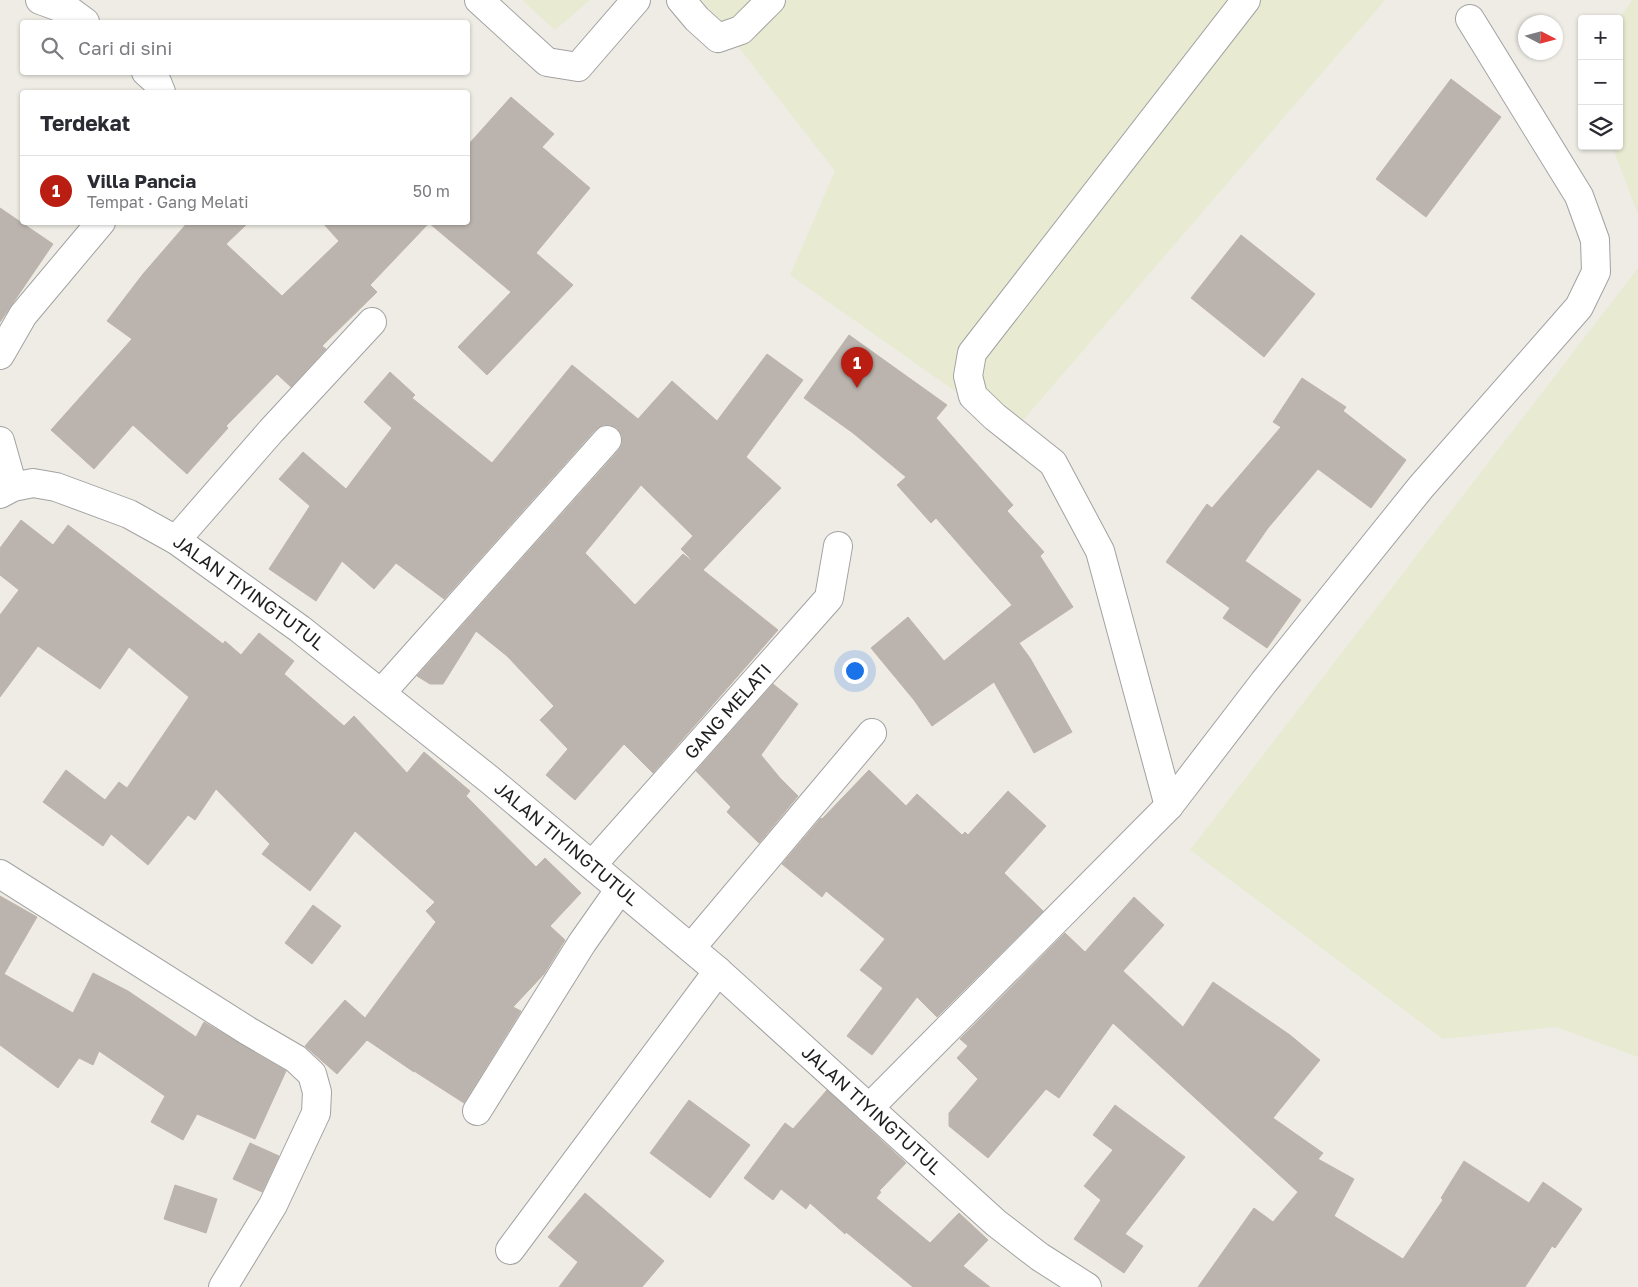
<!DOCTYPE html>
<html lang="id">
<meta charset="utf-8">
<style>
:root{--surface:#fff;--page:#f2f2f3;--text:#2b2b33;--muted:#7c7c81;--line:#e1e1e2;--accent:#ba1e13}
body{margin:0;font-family:"Golos Text",sans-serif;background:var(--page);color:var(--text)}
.controls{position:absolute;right:15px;top:15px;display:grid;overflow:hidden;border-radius:5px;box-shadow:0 1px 4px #0004}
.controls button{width:45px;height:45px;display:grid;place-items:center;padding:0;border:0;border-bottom:1px solid var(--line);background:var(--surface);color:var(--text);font:25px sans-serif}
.compass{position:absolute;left:1518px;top:15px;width:45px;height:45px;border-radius:50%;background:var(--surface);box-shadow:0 1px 4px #0004;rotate:96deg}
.you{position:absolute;left:854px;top:670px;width:18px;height:18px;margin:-12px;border:4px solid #fff;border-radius:50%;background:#1a73e8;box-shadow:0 0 0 8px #1a73e833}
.badge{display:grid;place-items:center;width:32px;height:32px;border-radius:50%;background:var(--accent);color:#fff;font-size:16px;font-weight:700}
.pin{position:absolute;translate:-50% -41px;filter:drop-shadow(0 1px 2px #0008)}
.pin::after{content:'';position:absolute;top:26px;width:18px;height:15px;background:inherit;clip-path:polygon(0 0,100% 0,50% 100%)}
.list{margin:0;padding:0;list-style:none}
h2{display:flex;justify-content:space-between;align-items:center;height:65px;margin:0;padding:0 20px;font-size:21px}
h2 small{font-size:16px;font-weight:400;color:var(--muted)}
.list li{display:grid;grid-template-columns:32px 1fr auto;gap:15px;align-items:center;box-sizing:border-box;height:70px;padding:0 20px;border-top:1px solid var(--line)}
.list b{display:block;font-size:19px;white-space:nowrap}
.list p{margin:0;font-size:16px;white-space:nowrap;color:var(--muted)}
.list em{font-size:16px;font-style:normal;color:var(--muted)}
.icon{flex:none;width:28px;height:28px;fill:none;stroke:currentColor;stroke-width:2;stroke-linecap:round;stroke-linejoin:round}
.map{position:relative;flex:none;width:1638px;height:1287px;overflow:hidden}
.search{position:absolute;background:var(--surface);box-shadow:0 1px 4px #0004;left:20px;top:20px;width:450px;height:55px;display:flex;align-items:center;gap:12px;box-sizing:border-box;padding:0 18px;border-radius:5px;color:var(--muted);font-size:19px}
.panel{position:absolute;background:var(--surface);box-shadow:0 1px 4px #0004;left:20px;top:90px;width:450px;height:135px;border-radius:5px}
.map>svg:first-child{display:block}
.farmland{fill:#e8ebd2}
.building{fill:#bbb4ae;stroke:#bfb4a9;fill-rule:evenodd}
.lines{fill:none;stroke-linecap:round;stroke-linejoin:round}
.minor-casing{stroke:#a2a2a2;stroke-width:30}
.minor{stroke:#fff;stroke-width:28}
.labels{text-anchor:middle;stroke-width:4;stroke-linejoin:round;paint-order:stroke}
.street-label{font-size:18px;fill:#1e1e1e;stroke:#fff}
</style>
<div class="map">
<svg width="1638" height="1287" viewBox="0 0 1638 1287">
<rect width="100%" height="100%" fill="#eeece5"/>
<g class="farmland">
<path d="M522,0h68l-35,30z"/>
<path d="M702,0h683l-372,432 -223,-157 45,-104z"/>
<path d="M1632,0h6v214l-26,-68h7v-127z"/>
<path d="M1638,268v789l-82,-30 -113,12 -253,-189z"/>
</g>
<g class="building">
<path d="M1451,79l50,38 -75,100 -50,-38z"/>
<path d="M511,97l43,37 -12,13 48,41 -54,65 37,32 -86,90 -29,-28 53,-55 -82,-69 -59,62 7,7 -55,54 4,3 -35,38 -14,-13 -51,52 2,2 -41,46 -54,-49 -39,44 -43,-39 81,-91 -25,-18 36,-47 45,-52h61l-23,22 56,52 57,-55 -17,-19h146v-77z"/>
<path d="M0,208l53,36 -53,78z"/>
<path d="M1241,235l74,59 -51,63 -73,-59z"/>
<path d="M849,335l98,70 -11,13 77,87 -6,6 37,41 -4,4 33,51 -54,36 11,15 42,74 -38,21 -40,-71 -62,44 -18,-26 -43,-52 37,-31 36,44 68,-56 -76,-87 -5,5 -34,-38 9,-8 -53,-44 -49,-35z"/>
<path d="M767,354l36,26 -57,77 35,31 -78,82 75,60 -125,143 -29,-29 -49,56 -29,-25 22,-26 -28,-29 14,-14 -47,-50 -31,-25 -33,53h-13l-13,-8 202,-226 3,-6v-8l-5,-8 -7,-3h-7l-8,5 -151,169 -48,-36 -22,26 -32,-28 -26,40 -47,-32 41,-63 -31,-27 24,-27 43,37 46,-61 -28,-26 26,-30 25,23 -3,3 80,65 80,-98 66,54 34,-38 45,40zM641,485l52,51 -12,13 15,15 -13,-10 -48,51 -50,-52z"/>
<path d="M1302,378l44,29 -3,4 63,49 -35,48 -53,-39 -50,59 -23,33 56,39 -34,48 -44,-30 7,-10 -64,-46 41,-58 5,4 69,-81 -8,-5z"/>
<path d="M21,520l32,25 15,-20 155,119 2,-3 16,14 18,-22 35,28 -10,13 60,52 10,-10 53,57 17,-21 46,39 -4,5 70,71 9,-9 36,35 -31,33 15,14 -21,34 -31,33 8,4 -57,92 -50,-32v1l-47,-32 -30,34 -32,-28 40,-46 20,18 71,-96 -10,-11 9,-9 -80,-71 -45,60 -48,-37 8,-10 -54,-55 -21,31 -7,-5 -40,50 -37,-31 -8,12 -60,-44 23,-32 39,30 14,-18 8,6 62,-91 -60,-50 -29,42 -62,-43 -38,51v-82l19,-25 -19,-15v-27z"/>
<path d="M773,684l25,20 -37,51 19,23 18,18 -39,47 -32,-31 4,-5 -35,-36z"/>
<path d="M869,770l37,36 11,-12 45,41 3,-3 3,3 40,-44 38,35 -42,47 39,38 -106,106 -20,-20 -45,58 -25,-19 36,-48 -23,-18 25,-31 -59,-48 -4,6 -40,-33 39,-46 1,1z"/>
<path d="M0,896l37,21 -33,57 69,39 20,-40 35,18 68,46 8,-15 82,49 -31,68 -58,-25 -14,26 -32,-18 14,-26 -66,-45 -6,14 -14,-7 -21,30 -58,-43z"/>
<path d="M1134,897l30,28 -41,46 60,56 30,-45 77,53 30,25 -47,58 50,35 -5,6 36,20 -20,37 69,43 40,-59 -2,-2 23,-37 65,42 14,-21 39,27 -27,39 -3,-2 -27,41h-327l56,-79 19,14 25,-30 -185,-169 -54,75 -13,-9 -58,69 -39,-32v-13l29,-34 -21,-21 11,-12 -8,-7 105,-106 20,19z"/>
<path d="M313,905l28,21 -29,38 -27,-21z"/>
<path d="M827,1090l79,73 -27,28 2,1 -5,6 54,45 29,-30 29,27 -25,26 27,21h-77l-67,-55 -1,2 -35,-31 -4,6 -25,-20 -8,11 -29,-22 41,-55 8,6z"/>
<path d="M689,1100l61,45 -40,53 -60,-45z"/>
<path d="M1115,1105l70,52 -60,77 18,12 -19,27 -50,-34 27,-39 -17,-14 29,-36 -20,-15z"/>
<path d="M250,1143l29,13 -17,36 -29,-13z"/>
<path d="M175,1185l42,14 -11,34 -42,-14z"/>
<path d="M585,1193l79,68 -22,26h-83l19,-25 -30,-25z"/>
</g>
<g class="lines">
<defs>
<g id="minor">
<path d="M40,0l30,11 15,11"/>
<path d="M479,0l68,62 31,5 58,-67"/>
<path d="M681,0l16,19 21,19 23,-8 30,-30"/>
<path d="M146,72l11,10 4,10"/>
<path d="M0,355l23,-40 78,-93"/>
<path d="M0,441l13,46"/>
<path id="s1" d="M0,494l13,-7 20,-4 23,4 73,27 47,26 124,89 190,151 228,191 278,252 44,34 47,30"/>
<path d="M176,540l95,-109 101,-109"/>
<path d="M382,692l225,-252"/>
<path d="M1169,806l-69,-255 -47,-88 -58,-46 -22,-21 -5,-20 4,-23 274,-353"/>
<path id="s2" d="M592,865l237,-267 9,-52"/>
<path d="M0,874l248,157 48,28 16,15 5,18 -1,21 -43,92 -50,82"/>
<path d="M691,948l181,-215"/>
<path d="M869,1108l300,-302 95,-124 157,-195 158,-180 17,-35 -1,-32 -16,-44 -109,-177"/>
<path d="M477,1111l105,-168 38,-54"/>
<path d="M510,1250l208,-279"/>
</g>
</defs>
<use href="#minor" class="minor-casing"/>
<use href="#minor" class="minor"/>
</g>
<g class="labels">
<g class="street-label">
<text dy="6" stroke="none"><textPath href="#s1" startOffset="280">JALAN TIYINGTUTUL</textPath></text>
<text dy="6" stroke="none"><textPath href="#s2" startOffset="205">GANG MELATI</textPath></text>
<text dy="6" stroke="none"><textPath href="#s1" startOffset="685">JALAN TIYINGTUTUL</textPath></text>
<text dy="6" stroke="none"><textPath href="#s1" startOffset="1090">JALAN TIYINGTUTUL</textPath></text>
</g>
</g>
</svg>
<div class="controls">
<button>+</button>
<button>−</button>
<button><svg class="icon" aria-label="layers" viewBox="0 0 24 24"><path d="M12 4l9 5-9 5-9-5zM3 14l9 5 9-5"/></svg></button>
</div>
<svg class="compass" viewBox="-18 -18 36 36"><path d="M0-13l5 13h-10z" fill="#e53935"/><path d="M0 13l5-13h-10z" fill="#7c7c81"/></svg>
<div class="you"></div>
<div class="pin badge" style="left:857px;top:388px">1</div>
<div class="search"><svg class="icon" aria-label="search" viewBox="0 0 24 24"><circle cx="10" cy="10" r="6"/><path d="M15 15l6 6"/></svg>Cari di sini</div>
<section class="panel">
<h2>Terdekat<small></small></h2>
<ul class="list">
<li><span class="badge">1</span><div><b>Villa Pancia</b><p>Tempat · Gang Melati</p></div><em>50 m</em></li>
</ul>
</section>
</div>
